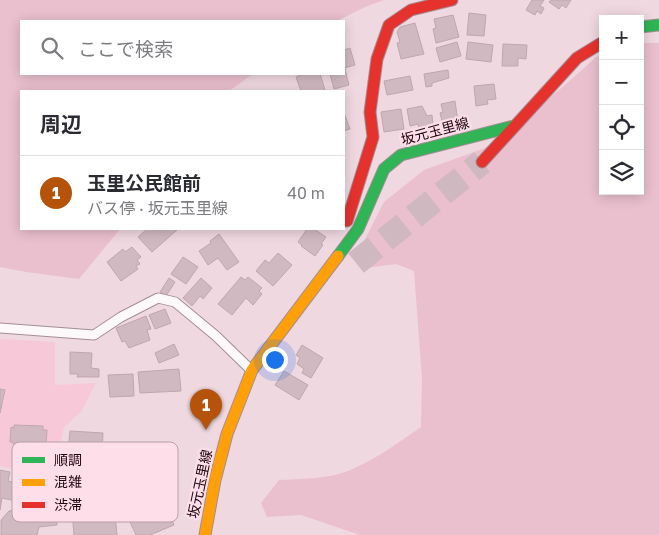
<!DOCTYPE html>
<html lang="ja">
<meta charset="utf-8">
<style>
:root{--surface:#fff;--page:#f7f7f7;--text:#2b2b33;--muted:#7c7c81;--line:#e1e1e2;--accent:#b45309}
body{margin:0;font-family:"Golos Text","Noto Sans JP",sans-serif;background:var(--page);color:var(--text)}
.controls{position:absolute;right:15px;top:15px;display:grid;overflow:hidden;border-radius:0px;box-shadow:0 2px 12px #0003}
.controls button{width:45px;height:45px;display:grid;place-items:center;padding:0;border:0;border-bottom:1px solid var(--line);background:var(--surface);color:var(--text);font:25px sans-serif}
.you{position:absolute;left:274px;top:359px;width:18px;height:18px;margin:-12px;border:4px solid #fff;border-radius:50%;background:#1a73e8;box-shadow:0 0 0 8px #1a73e833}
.badge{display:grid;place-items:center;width:32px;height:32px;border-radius:50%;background:var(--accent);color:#fff;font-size:16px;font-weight:700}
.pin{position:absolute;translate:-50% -41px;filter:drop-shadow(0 1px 2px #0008)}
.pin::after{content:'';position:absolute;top:26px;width:18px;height:15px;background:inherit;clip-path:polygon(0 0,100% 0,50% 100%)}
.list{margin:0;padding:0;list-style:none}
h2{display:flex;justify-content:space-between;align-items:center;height:65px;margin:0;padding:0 20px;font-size:21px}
h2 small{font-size:16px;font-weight:400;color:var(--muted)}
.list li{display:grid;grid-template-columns:32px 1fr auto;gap:15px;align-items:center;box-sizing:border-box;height:75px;padding:0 20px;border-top:1px solid var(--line)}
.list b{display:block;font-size:19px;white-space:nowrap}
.list p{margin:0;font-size:16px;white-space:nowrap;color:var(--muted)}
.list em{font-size:16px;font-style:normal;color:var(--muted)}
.icon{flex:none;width:28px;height:28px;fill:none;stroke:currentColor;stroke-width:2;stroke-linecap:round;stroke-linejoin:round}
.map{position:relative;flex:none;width:659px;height:535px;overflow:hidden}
.search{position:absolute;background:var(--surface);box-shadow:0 2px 12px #0003;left:20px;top:20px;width:325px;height:55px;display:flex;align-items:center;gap:12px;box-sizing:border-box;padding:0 18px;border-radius:0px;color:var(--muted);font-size:19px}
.panel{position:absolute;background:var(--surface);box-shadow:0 2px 12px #0003;left:20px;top:90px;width:325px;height:140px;border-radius:0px}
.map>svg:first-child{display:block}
.built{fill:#f7c8d8}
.green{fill:#eabfce}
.building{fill:#d1b9c1;stroke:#bfa7b0}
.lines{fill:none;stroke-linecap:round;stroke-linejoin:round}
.secondary-tunnel{stroke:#d0b8c1;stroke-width:25;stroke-dasharray:25 12;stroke-linecap:butt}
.lane-casing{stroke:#a48d95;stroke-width:11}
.fast-casing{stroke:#a48d95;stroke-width:13}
.slow-casing{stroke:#a48d95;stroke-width:13}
.jam-casing{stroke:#a48d95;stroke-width:13}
.lane{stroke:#fdf9fa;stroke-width:9}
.fast{stroke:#30b455;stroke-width:11}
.slow{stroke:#ff9f0a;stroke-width:11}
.jam{stroke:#e5322d;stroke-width:11}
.labels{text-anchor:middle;stroke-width:4.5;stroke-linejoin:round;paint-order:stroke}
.street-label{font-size:14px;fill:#1d050f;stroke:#fedee9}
.key{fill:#fedee9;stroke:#ba9da8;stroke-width:1}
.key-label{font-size:14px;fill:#1d050f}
</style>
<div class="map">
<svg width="659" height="535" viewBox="0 0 659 535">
<rect width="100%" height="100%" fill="#f0d8e0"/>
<path class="built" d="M0,339l55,3v43l41,-2 -15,29 -17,15 -11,51 -53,-12z"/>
<g class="green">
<path d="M0,0h384l-19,7 -28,14h-316v53h232l-24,17h-208v138h99l-41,50 -53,-7 -26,-5z"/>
<path d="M646,43h13v492h-299l-59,-20 -34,2 -6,-14 18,-23c22,-1 48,-1 69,-9 27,-11 50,-28 73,-44l1,-48 -8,-108 -18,-7 -30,4 -10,-11 28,-55 40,-32 61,-22 79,-62 32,-29 7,-2v136h37v-146z"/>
</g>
<g class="building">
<path d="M532,0h12l-4,6 4,2 -3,6 -4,-3 -2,4 -9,-5z"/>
<path d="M551,0h20l-5,8 -4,-3 -3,4 -10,-7z"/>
<path d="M469,13l17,2 -2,21 -17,-1z"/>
<path d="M453,15l6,22 -23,6 -3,-14 3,-1 -2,-9z"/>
<path d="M415,23l9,31 -23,5 -4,-16 3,-1 -3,-10 3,-5z"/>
<path d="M457,42l4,14 -21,6 -4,-14z"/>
<path d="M468,42l25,3 -2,17 -25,-3z"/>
<path d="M503,44l24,1 -1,14 -8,-1v8h-16z"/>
<path d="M350,48l5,17 -11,3v-18z"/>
<path d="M345,69l4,16 -15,4 -4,-15h14v-4z"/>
<path d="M448,70l1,8 -17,5v3l-6,1 -2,-13z"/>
<path d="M300,74h20l5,16 -4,1h-20l-5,-14 5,-2z"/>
<path d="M410,76l3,14 -26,5 -3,-14z"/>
<path d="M494,84l2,15 -9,1 1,4 -12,2 -2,-20z"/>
<path d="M455,101l3,21 -15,3 -3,-12 3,-1 -2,-8z"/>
<path d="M422,106l5,10 5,-1 1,10 -14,3 -1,-4 -8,2 -3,-17z"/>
<path d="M401,109l3,20 -20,3 -3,-20z"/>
<path d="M344,113l6,16 -6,2z"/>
<path d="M147,229h29l1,1 -25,22 -14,-15z"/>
<path d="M307,229h7l12,8 -5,7 2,1 -8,11 -14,-10 1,-1 -4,-3z"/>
<path d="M219,234l20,28 -12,8 -9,-12 -10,7 -9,-14 12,-8 -1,-2z"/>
<path d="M132,247l9,10 -4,3 3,4 -4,2 2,3 -17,12 -14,-19 16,-13 2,3z"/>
<path d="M278,253l14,12 -19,21 -17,-15 9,-11 4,3z"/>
<path d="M183,257l15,10 -12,17 -15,-10z"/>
<path d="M241,277l4,3 3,-3 14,11 -3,3 3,3 -9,11 -7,-7 -14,17 -14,-11z"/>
<path d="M169,278l6,4 -9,14 -6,-4z"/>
<path d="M201,278l11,10 -9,11 -3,-3 -8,10 -9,-8z"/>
<path d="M165,309l6,14 -16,6 -6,-14z"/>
<path d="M146,316l5,13 -4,1 3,10 -21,8 -4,-7 -3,1 -6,-14z"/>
<path d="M174,344l5,11 -20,8 -4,-10z"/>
<path d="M302,345l21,13 -12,20 -9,-5 2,-4 -7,-5 3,-6 -4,-3z"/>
<path d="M70,352l22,1 -1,15 8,1v8h-22l1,-3h-8z"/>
<path d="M179,369l2,22 -41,2 -2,-21z"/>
<path d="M284,371l24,14 -9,15 -24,-15z"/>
<path d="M133,374l1,22 -24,1 -2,-22z"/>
<path d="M0,389l5,1 -5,23z"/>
<path d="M14,425l29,1v4h4l-1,16 -33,-2v-2h-3l1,-15 3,1z"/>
<path d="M70,431l33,2 -1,21 -34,-2z"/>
<path d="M0,470l10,2 -2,9 38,8 2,18 23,-1v-7l7,-1 -1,-3 36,-3 4,43h-43l-2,-24 -16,2 1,12 -18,2 -2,8h-36v-15l8,-9 8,-2 -1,-8 -14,-3 -2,12z"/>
<path d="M166,505l8,20 -24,10h-14l-7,-15z"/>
</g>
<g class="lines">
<path class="secondary-tunnel" d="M356,263l126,-101"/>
<defs>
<path id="lane" d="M0,328l94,7 27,-18 37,-19 17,4 41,34 34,33"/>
<g id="fast">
<path d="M640,27l19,-2"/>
<path d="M338,256l20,-27 26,-60 17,-14 113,-29"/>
</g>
<path id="slow" d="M205,535l10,-55 12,-46 25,-64 86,-114"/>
<g id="jam">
<path d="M482,162l95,-104 26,-16"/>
<path d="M347,221l26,-84 -3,-25 7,-53 12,-34 22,-15 41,-10"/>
</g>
</defs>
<use href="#lane" class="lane-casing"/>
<use href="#fast" class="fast-casing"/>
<use href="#slow" class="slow-casing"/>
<use href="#jam" class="jam-casing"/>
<use href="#lane" class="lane"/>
<use href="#fast" class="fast"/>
<use href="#slow" class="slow"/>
<use href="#jam" class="jam"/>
</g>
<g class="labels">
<g class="street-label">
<text transform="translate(435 131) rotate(-15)" y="5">坂元玉里線</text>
<text transform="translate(200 484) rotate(-78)" y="5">坂元玉里線</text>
</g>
</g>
<rect x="12" y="442" width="166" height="80" rx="8" class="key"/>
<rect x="22" y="457" width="23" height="6" fill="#30b455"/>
<rect x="22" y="479" width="23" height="7" fill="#ff9f0a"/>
<rect x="22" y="502" width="23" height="6" fill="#e5322d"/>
<g class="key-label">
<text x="54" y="465">順調</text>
<text x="54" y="487">混雑</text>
<text x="54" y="510">渋滞</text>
</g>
</svg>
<div class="controls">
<button>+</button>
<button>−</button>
<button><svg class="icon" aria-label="locate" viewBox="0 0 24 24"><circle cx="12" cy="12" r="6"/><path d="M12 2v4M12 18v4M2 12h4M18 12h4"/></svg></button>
<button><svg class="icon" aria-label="layers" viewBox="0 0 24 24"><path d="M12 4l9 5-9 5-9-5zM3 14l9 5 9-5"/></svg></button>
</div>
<div class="you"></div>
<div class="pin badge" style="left:206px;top:430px">1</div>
<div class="search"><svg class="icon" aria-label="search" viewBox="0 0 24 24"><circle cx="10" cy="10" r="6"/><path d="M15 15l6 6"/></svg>ここで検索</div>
<section class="panel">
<h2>周辺<small></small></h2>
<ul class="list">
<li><span class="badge">1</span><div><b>玉里公民館前</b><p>バス停 · 坂元玉里線</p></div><em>40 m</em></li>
</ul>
</section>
</div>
